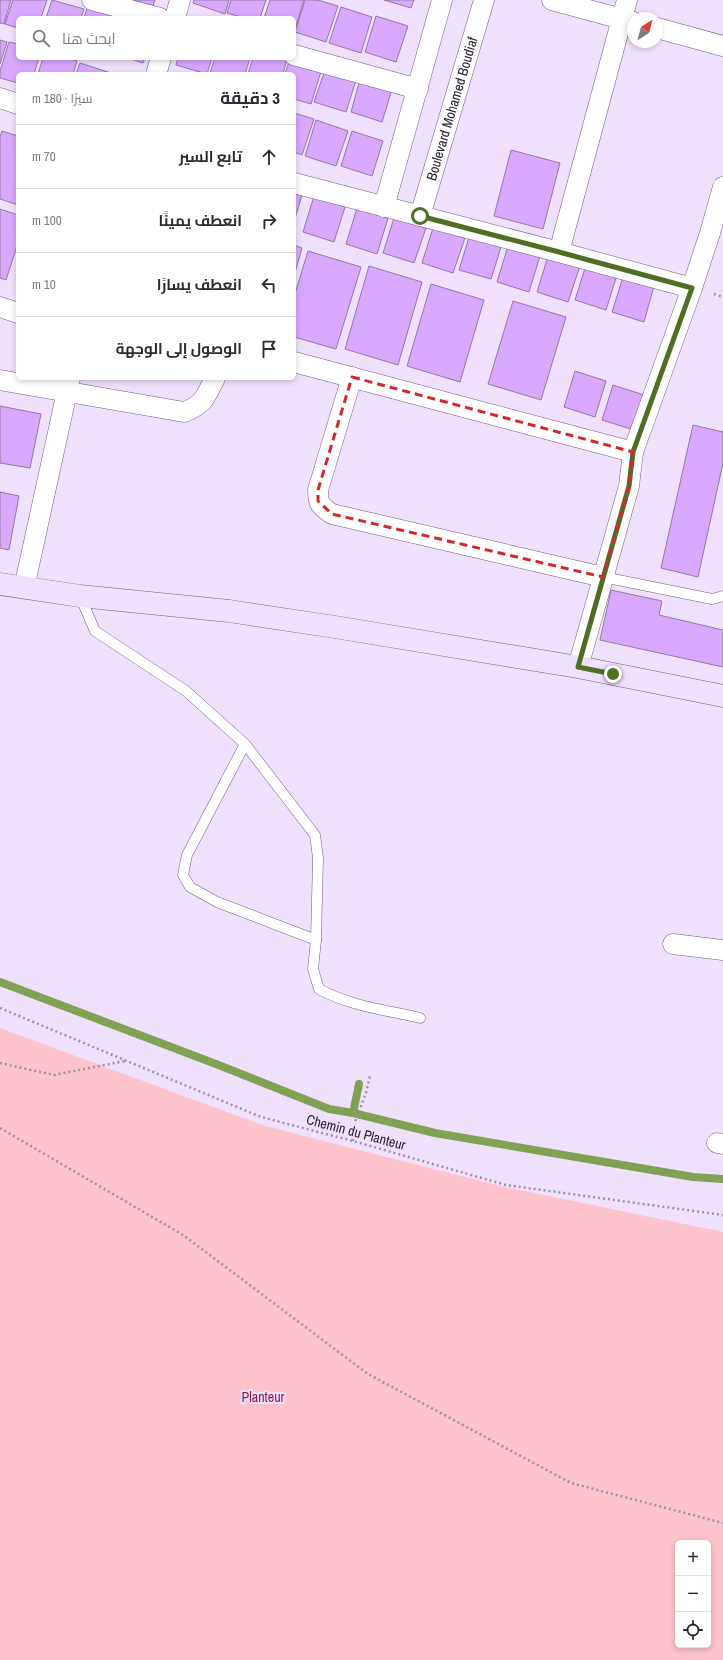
<!DOCTYPE html>
<html lang="ar">
<meta charset="utf-8">
<style>
:root{--surface:#fff;--page:#f7f7f7;--text:#2b2b33;--muted:#7c7c81;--line:#e1e1e2}
body{margin:0;font-family:"Archivo Narrow",Cairo,sans-serif;background:var(--page);color:var(--text);direction:rtl}
.controls{position:absolute;right:12px;bottom:12px;display:grid;overflow:hidden;border-radius:6px;box-shadow:0 2px 6px #0003}
.controls button{width:36px;height:36px;display:grid;place-items:center;padding:0;border:0;border-bottom:1px solid var(--line);background:var(--surface);color:var(--text);font:20px sans-serif}
.compass{position:absolute;left:627px;top:12px;width:36px;height:36px;border-radius:50%;background:var(--surface);box-shadow:0 2px 6px #0003;rotate:36deg}
.stop{position:absolute;width:12px;height:12px;margin:-9px;border:3px solid #4f6e24;border-radius:50%;background:#fff}
.stop.end{background:#4f6e24;border-color:#fff;box-shadow:0 1px 4px #0008}
.list{margin:0;padding:0;list-style:none}
h2{display:flex;justify-content:space-between;align-items:center;height:52px;margin:0;padding:0 16px;font-size:17px}
h2 small{font-size:13px;font-weight:400;color:var(--muted)}
.list li{display:grid;grid-template-columns:26px 1fr auto;gap:12px;align-items:center;box-sizing:border-box;height:64px;padding:0 16px;border-top:1px solid var(--line)}
.list b{display:block;font-size:15px;white-space:nowrap}
.list em{font-size:13px;font-style:normal;color:var(--muted)}
.icon{flex:none;width:22px;height:22px;fill:none;stroke:currentColor;stroke-width:2;stroke-linecap:round;stroke-linejoin:round}
.map{position:relative;flex:none;width:723px;height:1660px;overflow:hidden;direction:ltr}
.search{position:absolute;background:var(--surface);box-shadow:0 2px 6px #0003;left:16px;top:16px;width:280px;height:44px;display:flex;align-items:center;gap:10px;box-sizing:border-box;padding:0 14px;border-radius:6px;color:var(--muted);font-size:15px}
.panel{position:absolute;background:var(--surface);box-shadow:0 2px 6px #0003;left:16px;top:72px;width:280px;height:308px;border-radius:6px;direction:rtl}
.map>svg:first-child{display:block}
.green{fill:#fec3cc;fill-rule:evenodd}
.lines{fill:none;stroke-linecap:round;stroke-linejoin:round}
.stream{stroke:#80a252;stroke-width:8}
.building{fill:#d8a8ff;stroke:#907aa3}
.lane-casing{stroke:#735e85;stroke-width:11}
.street-casing{stroke:#735e85;stroke-width:21}
.secondary-casing{stroke:#735e85;stroke-width:23}
.path{stroke:#9c90a7;stroke-width:2.5;stroke-dasharray:2 3;stroke-linecap:butt}
.lane{stroke:#fff;stroke-width:10}
.street{stroke:#fff;stroke-width:20}
.secondary{stroke:#efe0fb;stroke-width:22}
.route{stroke:#4f6e24;stroke-width:5}
.marked{fill:none;stroke:#d62828;stroke-width:3;stroke-dasharray:8 5;stroke-linejoin:round}
.labels{text-anchor:middle;stroke-width:4;stroke-linejoin:round;paint-order:stroke}
.street-label{font-size:14px;fill:#261d2e;stroke:#efe1fc}
.park-label{font-size:14px;fill:#90193e;stroke:#efe1fc}
</style>
<div class="map">
<svg width="723" height="1660" viewBox="0 0 723 1660">
<rect width="100%" height="100%" fill="#efe1fc"/>
<path class="green" d="M0,1028l265,98 240,61 218,45v428h-723zM678,1543h30v102h-30z"/>
<g class="lines">
<g class="stream">
<path d="M0,982l216,82 113,45 24,4 82,20 258,44 30,2"/>
<path d="M353,1113l6,-29"/>
</g>
</g>
<g class="building">
<path d="M0,0h11l-7,24 -4,-1z"/>
<path d="M13,0h34l-6,18h-23v10l-13,-4z"/>
<path d="M52,0l32,9 -3,9h-35z"/>
<path d="M133,0h22l-2,6z"/>
<path d="M194,0h35l-4,14 -32,-11z"/>
<path d="M231,0h35l-6,18h-16l-17,-5z"/>
<path d="M270,0h34l-10,33v-15h-30z"/>
<path d="M305,0h13l20,6 -12,36 -31,-10z"/>
<path d="M384,0h30l-3,8z"/>
<path d="M341,7l31,10 -11,36 -32,-10z"/>
<path d="M87,8l32,10h-35z"/>
<path d="M376,16l32,10 -12,36 -31,-10z"/>
<path d="M0,40l7,2 -7,22z"/>
<path d="M9,42l9,2v14h21l-5,16h-16v9l-18,-5v-7z"/>
<path d="M43,58h24l10,3 -4,13h-35z"/>
<path d="M128,58h17l-2,5z"/>
<path d="M178,58h34l-5,16 -31,-9z"/>
<path d="M215,58h35l-5,16h-32l-3,-1z"/>
<path d="M253,58h32l2,1 -4,15h-35z"/>
<path d="M290,59l32,9 -11,36 -17,-5v-25h-9z"/>
<path d="M80,63l31,10v1h-35z"/>
<path d="M326,67l31,10 -11,35 -32,-10z"/>
<path d="M361,76l32,10 -11,36 -31,-10z"/>
<path d="M294,113l20,6 -12,36 -8,-3z"/>
<path d="M316,120l32,11 -12,35 -31,-10z"/>
<path d="M2,131l16,5v69l-18,-6v-62z"/>
<path d="M352,131l31,10 -11,35 -31,-10z"/>
<path d="M511,150l49,13 -17,66 -49,-13z"/>
<path d="M294,192l8,3 -8,27z"/>
<path d="M314,196l31,11 -11,35 -31,-10z"/>
<path d="M357,208l31,10 -11,36 -31,-10z"/>
<path d="M0,209l18,6v28l-12,37 -6,-2z"/>
<path d="M394,218l32,10 -12,35 -31,-10z"/>
<path d="M433,228l32,10 -12,35 -31,-10z"/>
<path d="M470,234l32,10 -11,35 -32,-9z"/>
<path d="M294,245l8,3 -8,28z"/>
<path d="M508,246l32,10 -11,36 -32,-10z"/>
<path d="M308,251l53,16 -25,82 -42,-12v-40z"/>
<path d="M548,256l32,10 -12,36 -31,-10z"/>
<path d="M586,265l31,10 -11,35 -31,-10z"/>
<path d="M369,266l53,16 -24,83 -53,-16z"/>
<path d="M623,277l31,9 -10,36 -32,-10z"/>
<path d="M431,284l53,16 -24,82 -53,-16z"/>
<path d="M513,301l53,16 -25,83 -53,-16z"/>
<path d="M575,371l31,10 -11,36 -31,-10z"/>
<path d="M613,385l31,10 -10,35 -32,-10z"/>
<path d="M0,406l41,8 -11,54 -30,-5z"/>
<path d="M693,425l30,7v31l-25,114 -37,-9z"/>
<path d="M0,492l19,4 -10,54 -9,-2z"/>
<path d="M611,590l51,11 -3,14 64,15v37l-123,-27z"/>
</g>
<g class="lines">
<defs>
<g id="lane">
<path d="M603,577l109,22 11,-3"/>
<path d="M80,596l15,35 91,60 59,53 -58,111 -4,20 7,12 27,15 99,38 2,-82 -3,-23 -70,-91"/>
<path d="M316,940l-3,29 6,20c31,17 67,21 101,29"/>
</g>
<g id="street">
<path d="M92,0l68,18"/>
<path d="M552,0l81,22"/>
<path d="M175,18l5,-18"/>
<path d="M657,28l66,18"/>
<path d="M294,55l124,34"/>
<path d="M156,74l5,-16"/>
<path d="M0,98l18,6"/>
<path d="M294,183l265,69 133,36"/>
<path d="M384,207l58,-207"/>
<path id="s1" d="M420,216l64,-216"/>
<path d="M559,252l68,-252"/>
<path d="M0,307l18,6"/>
<path d="M294,362l339,90"/>
<path d="M352,377l-34,113c0,14 2,16 14,24l271,63"/>
<path d="M0,380l184,32c21,-8 21,-15 31,-34"/>
<path d="M24,588l46,-210"/>
<path d="M578,667l51,-181 4,-34 59,-164 18,-55 13,-46"/>
<path d="M673,944l50,6"/>
<path d="M717,1143l6,1"/>
</g>
<path id="secondary" d="M0,584l80,12 149,15 106,16 243,40 145,29"/>
</defs>
<use href="#lane" class="lane-casing"/>
<use href="#street" class="street-casing"/>
<use href="#secondary" class="secondary-casing"/>
<g class="path">
<path d="M714,294l9,3"/>
<path d="M0,1008l261,109 92,24 153,44 217,30"/>
<path d="M0,1063l54,12 71,-14"/>
<path d="M0,1128l183,107 185,139 203,109 152,40"/>
<path d="M353,1141l2,-19 11,-29 4,-17"/>
</g>
<use href="#lane" class="lane"/>
<use href="#street" class="street"/>
<use href="#secondary" class="secondary"/>
</g>
<g class="lines">
<path class="route" d="M420,216l139,36 133,36 -59,164 -4,34 -51,181 35,7"/>
</g>
<path class="marked" d="M352,377l281,75 -4,34 -26,91 -271,-63 -14,-13v-11z"/>
<g class="labels">
<g class="street-label">
<text dy="5" stroke="none"><textPath href="#s1" startOffset="112">Boulevard Mohamed Boudiaf</textPath></text>
<text transform="translate(356 1132) rotate(15)" y="5">Chemin du Planteur</text>
</g>
<g class="park-label">
<text x="263" y="1402">Planteur</text>
</g>
</g>
</svg>
<div class="controls">
<button>+</button>
<button>−</button>
<button><svg class="icon" aria-label="locate" viewBox="0 0 24 24"><circle cx="12" cy="12" r="6"/><path d="M12 2v4M12 18v4M2 12h4M18 12h4"/></svg></button>
</div>
<svg class="compass" viewBox="-18 -18 36 36"><path d="M0-13l5 13h-10z" fill="#e53935"/><path d="M0 13l5-13h-10z" fill="#7c7c81"/></svg>
<div class="stop" style="left:420px;top:216px"></div>
<div class="stop end" style="left:613px;top:674px"></div>
<div class="search"><svg class="icon" aria-label="search" viewBox="0 0 24 24"><circle cx="10" cy="10" r="6"/><path d="M15 15l6 6"/></svg>ابحث هنا</div>
<section class="panel">
<h2>3 دقيقة<small>سيرًا · 180 m</small></h2>
<ul class="list">
<li><svg class="icon" aria-label="ahead" viewBox="0 0 24 24"><path d="M12 20V5M6 11l6-6 6 6"/></svg><div><b>تابع السير</b></div><em>70 m</em></li>
<li><svg class="icon" aria-label="right" viewBox="0 0 24 24"><path d="M7 20v-9h11M14 6l5 5-5 5"/></svg><div><b>انعطف يمينًا</b></div><em>100 m</em></li>
<li><svg class="icon" aria-label="left" viewBox="0 0 24 24"><path d="M17 20v-9H6M10 6l-5 5 5 5"/></svg><div><b>انعطف يسارًا</b></div><em>10 m</em></li>
<li><svg class="icon" aria-label="arrive" viewBox="0 0 24 24"><path d="M6 21V4h12l-3 4 3 4H6"/></svg><div><b>الوصول إلى الوجهة</b></div></li>
</ul>
</section>
</div>
